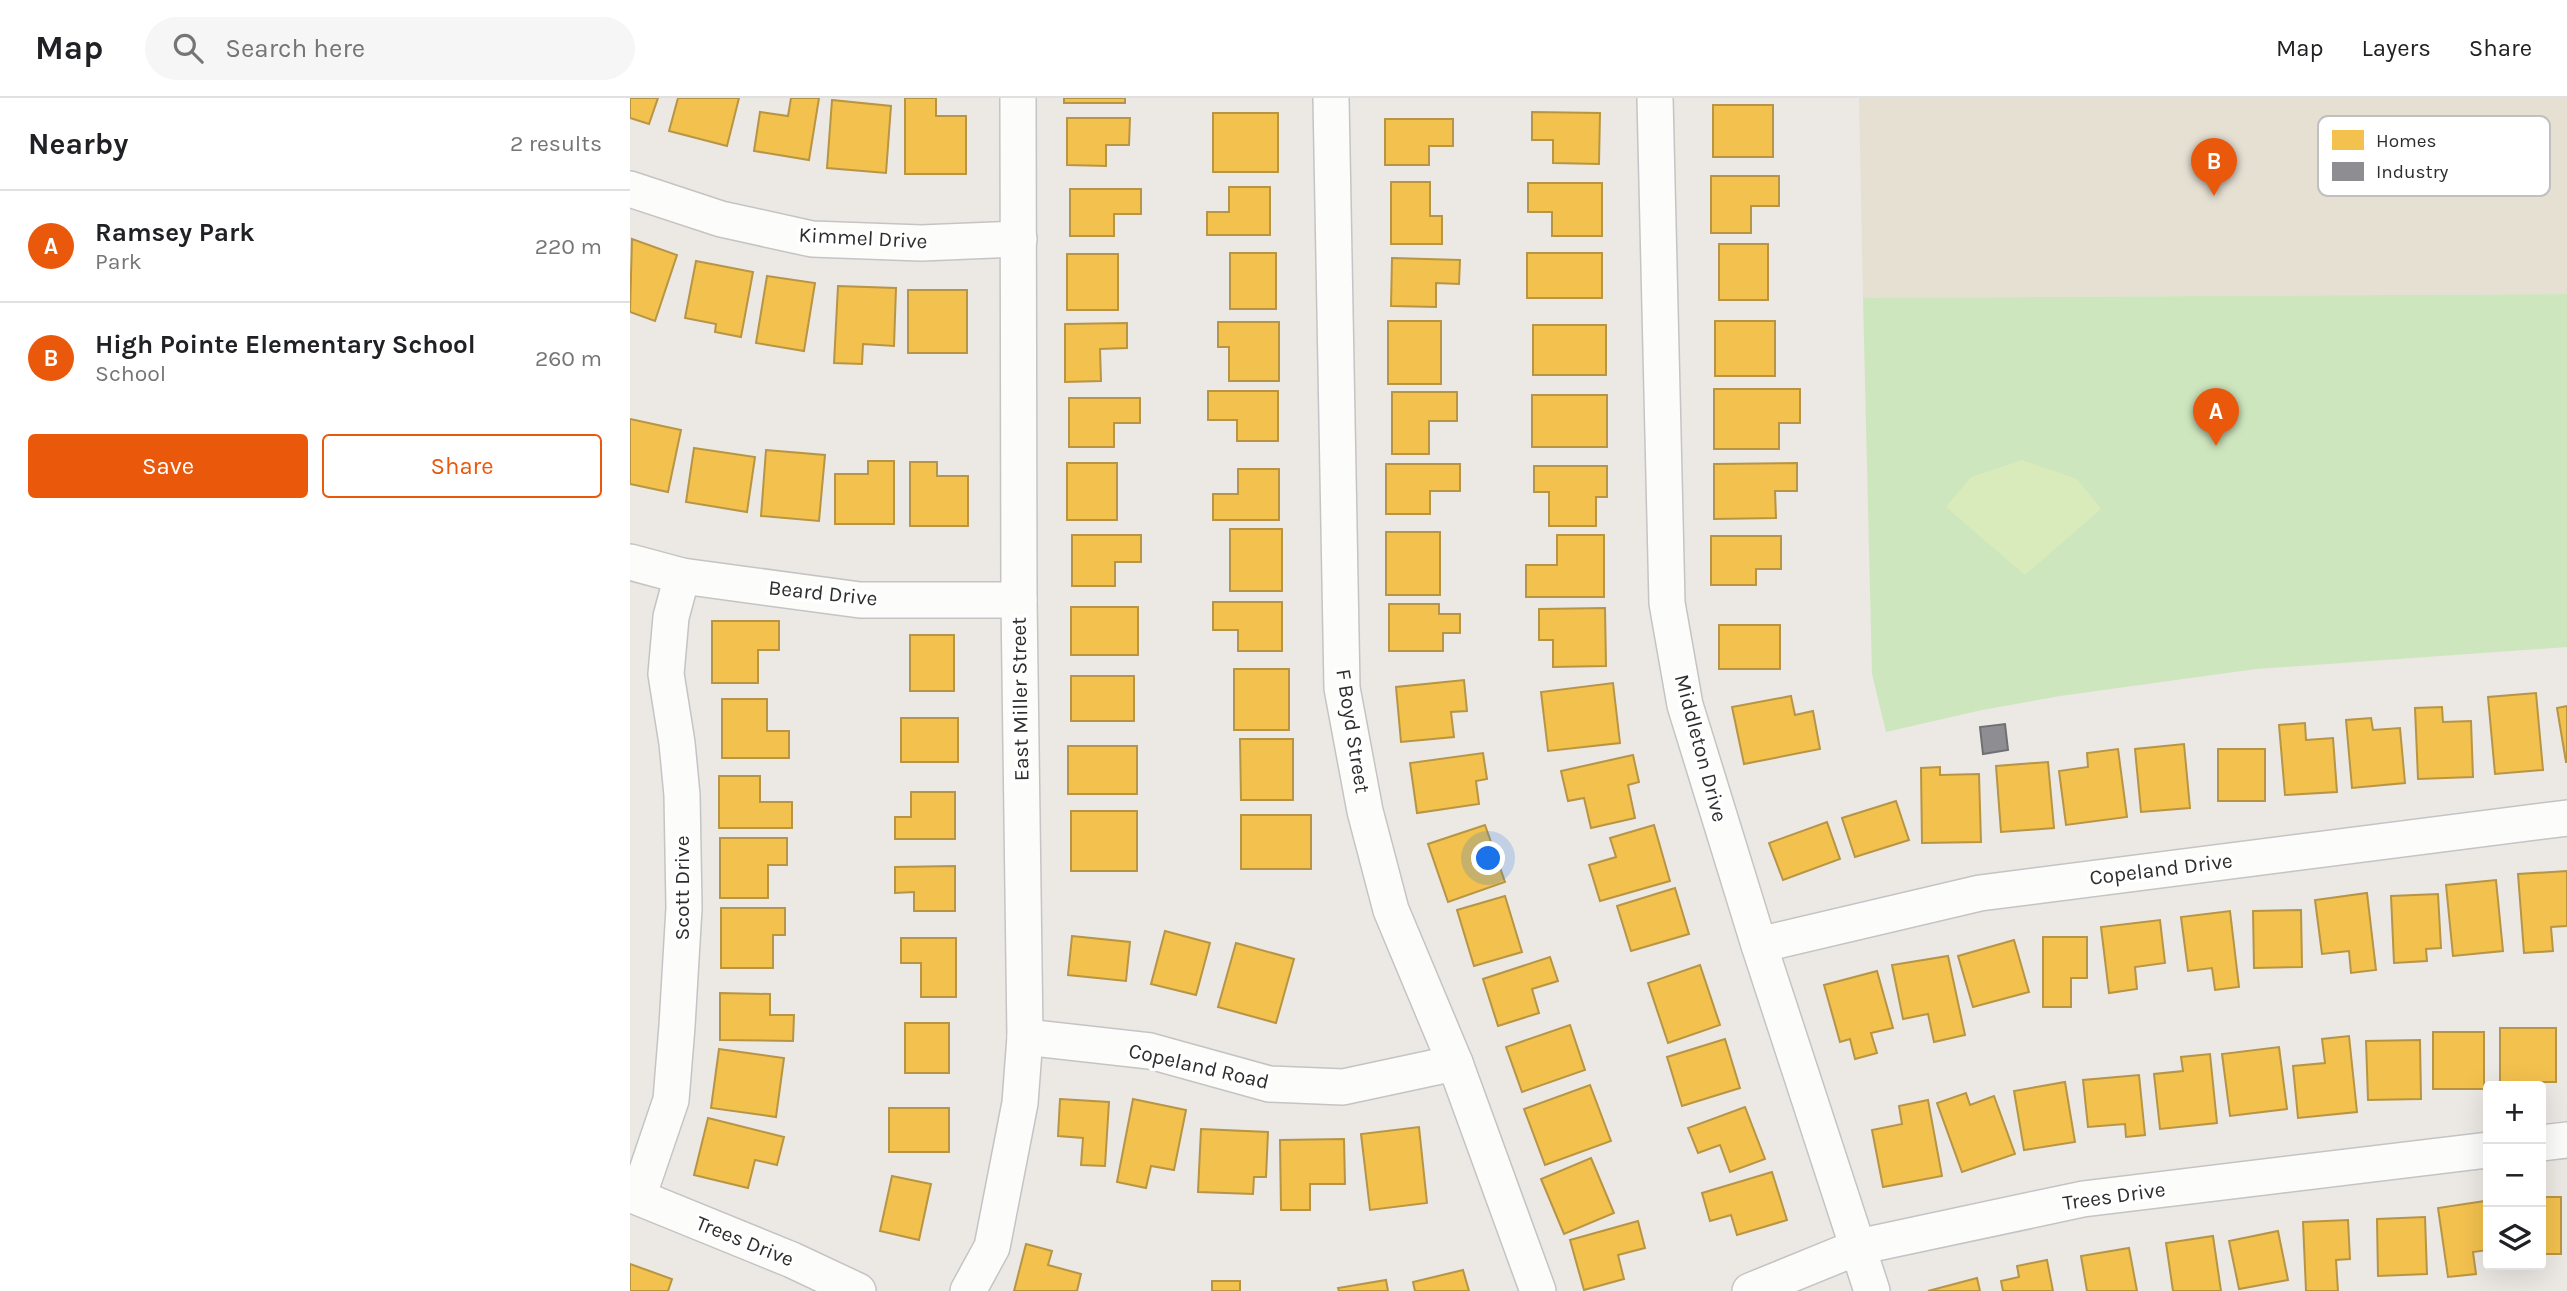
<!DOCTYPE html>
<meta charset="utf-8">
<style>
:root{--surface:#fff;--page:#f6f6f6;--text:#202124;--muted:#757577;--line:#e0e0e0;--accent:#ea580c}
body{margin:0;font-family:Karla,sans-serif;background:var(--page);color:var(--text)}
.controls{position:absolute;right:21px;bottom:21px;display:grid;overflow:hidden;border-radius:7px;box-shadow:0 7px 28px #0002}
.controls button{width:63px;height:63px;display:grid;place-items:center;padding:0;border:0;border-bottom:2px solid var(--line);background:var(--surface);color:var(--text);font:35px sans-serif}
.you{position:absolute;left:859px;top:761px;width:24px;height:24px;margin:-18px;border:5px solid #fff;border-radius:50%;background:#1a73e8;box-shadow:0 0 0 10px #1a73e833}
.badge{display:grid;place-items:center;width:46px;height:46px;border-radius:50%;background:var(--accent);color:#fff;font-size:23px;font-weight:700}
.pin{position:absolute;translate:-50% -58px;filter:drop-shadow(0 2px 4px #0008)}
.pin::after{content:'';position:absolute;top:37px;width:24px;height:21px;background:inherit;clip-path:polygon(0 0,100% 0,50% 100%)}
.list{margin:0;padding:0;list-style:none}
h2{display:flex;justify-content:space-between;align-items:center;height:91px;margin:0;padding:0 28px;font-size:30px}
h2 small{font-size:23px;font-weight:400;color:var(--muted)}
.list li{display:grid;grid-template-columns:46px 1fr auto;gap:21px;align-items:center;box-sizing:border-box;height:112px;padding:0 28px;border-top:2px solid var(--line)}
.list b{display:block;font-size:26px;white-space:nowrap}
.list p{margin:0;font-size:23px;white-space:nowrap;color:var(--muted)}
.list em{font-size:23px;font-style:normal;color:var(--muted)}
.actions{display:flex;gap:14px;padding:21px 28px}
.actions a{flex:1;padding:16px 0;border:2px solid var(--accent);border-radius:7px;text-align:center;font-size:24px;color:var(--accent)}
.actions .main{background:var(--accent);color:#fff}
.icon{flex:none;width:38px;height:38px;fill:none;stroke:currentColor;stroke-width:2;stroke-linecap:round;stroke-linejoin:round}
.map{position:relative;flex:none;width:1937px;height:1193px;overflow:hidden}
header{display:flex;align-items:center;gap:42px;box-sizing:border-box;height:98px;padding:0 35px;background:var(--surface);border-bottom:2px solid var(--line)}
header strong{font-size:33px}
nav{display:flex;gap:38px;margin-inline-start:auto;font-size:24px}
.search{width:490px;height:63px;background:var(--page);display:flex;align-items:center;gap:18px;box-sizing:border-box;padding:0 24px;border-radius:38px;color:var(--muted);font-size:26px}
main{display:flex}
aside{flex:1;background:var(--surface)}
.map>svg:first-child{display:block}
.education{fill:#e6e0d3}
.green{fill:#cee6be}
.pitch{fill:#d9eabb}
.homes{fill:#f2c14e;stroke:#b79544;stroke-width:2}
.industry{fill:#8d8d92;stroke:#707074;stroke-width:2}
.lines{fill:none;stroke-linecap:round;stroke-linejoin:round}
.minor-casing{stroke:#c5c4c5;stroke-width:38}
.minor{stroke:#fcfcfb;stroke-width:35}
.labels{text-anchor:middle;stroke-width:7;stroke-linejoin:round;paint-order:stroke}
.street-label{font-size:21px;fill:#2e2e2e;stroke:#fff}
.key{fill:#fff;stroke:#c0c0c0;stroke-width:2}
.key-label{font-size:19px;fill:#2e2e2e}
</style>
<header>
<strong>Map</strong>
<div class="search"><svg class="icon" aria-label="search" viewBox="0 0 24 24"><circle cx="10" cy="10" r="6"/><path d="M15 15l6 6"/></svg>Search here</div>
<nav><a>Map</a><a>Layers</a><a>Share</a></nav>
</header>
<main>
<aside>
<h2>Nearby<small>2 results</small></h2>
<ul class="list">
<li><span class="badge">A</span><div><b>Ramsey Park</b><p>Park</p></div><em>220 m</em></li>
<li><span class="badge">B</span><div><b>High Pointe Elementary School</b><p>School</p></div><em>260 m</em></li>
</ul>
<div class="actions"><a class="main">Save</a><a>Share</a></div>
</aside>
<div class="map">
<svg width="1937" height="1193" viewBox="0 0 1937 1193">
<rect width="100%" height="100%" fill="#ece8e4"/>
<path class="education" d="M1229,0h708v196l-704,4z"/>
<path class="green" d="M1937,196v353l-311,22 -196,27 -78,14 -96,22 -14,-58 -9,-376z"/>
<path class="pitch" d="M1392,362l55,19 24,30 -76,66 -79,-68 25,-30z"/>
<g class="homes">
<path d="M0,0h28l-9,26 -19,-6z"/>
<path d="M48,0h61l-12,48 -58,-15z"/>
<path d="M161,0h28l-10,62 -55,-9 6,-39 28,4z"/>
<path d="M275,0h31v18h30v58h-61z"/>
<rect x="434" y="0" width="61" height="5"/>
<path d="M202,2l59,6 -5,67 -59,-5z"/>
<rect x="1083" y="7" width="60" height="52"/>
<path d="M902,14l68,1 -1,51 -46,-1v-23h-21z"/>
<rect x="583" y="15" width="65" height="59"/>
<path d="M437,20h63l-1,27h-23v21l-39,-1z"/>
<path d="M755,21h68v27h-24v19h-44z"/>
<path d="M1081,78h68v30h-28v27h-40z"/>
<path d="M761,84h39v34h12v28h-51z"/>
<path d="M898,85h74v53h-50v-24h-24z"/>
<path d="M599,89h41v48h-63v-23h22z"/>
<path d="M440,91h71v25h-27v22h-44z"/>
<path d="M2,141l45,16 -22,66 -25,-9z"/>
<rect x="1089" y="146" width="49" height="56"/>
<rect x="600" y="155" width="46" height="56"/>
<rect x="897" y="155" width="75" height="45"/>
<rect x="437" y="156" width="51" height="56"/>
<path d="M762,160l68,2 -1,24 -23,-1v24l-45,-1z"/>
<path d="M66,163l57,11 -12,65 -26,-5 1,-8 -31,-6z"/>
<path d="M137,178l48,7 -11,68 -48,-8z"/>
<path d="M208,188l58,2 -2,58 -31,-2 -1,20 -28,-1z"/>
<rect x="278" y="192" width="59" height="63"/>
<rect x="758" y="223" width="53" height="63"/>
<rect x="1085" y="223" width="60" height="55"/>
<path d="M588,224h61v59h-50v-34h-11z"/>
<path d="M497,225v25l-27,1 1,32 -36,1v-58z"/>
<rect x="903" y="227" width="73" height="50"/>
<path d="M1084,291h86v34h-21v26h-65z"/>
<path d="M578,293h70v50h-41v-21h-29z"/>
<path d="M762,294h65v29h-28v33h-37z"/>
<rect x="902" y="297" width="75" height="52"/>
<path d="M439,300h71v25h-26v24h-45z"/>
<path d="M0,321l51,11 -13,62 -38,-8z"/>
<path d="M64,350l61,9 -8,55 -61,-10z"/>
<path d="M136,352l59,5 -6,66 -58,-5z"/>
<path d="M238,363h26v63h-59v-50h33z"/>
<path d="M280,364h27v14h31v50h-58z"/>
<rect x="437" y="365" width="50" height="57"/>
<path d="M1167,365v28h-22l1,27 -62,1v-55z"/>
<path d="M756,366h74v27h-30v23h-44z"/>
<path d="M904,368h73v31h-11v29h-47v-34h-15z"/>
<path d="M608,371h41v51h-66v-26h25z"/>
<rect x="600" y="431" width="52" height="62"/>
<rect x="756" y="434" width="54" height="63"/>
<path d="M442,437h69v27h-26v24h-43z"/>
<path d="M927,437h47v62h-78v-32h31z"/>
<path d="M1081,438h70v33h-25v16h-45z"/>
<path d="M583,504h69v49h-44v-21h-25z"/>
<path d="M759,506h50v10h21v19h-17v18h-54z"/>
<rect x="441" y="509" width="67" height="48"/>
<path d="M975,510l1,58 -53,1v-27h-14v-31z"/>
<path d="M82,523h67v29h-21v33h-46z"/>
<rect x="1089" y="527" width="61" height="44"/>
<rect x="280" y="537" width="44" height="56"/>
<rect x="604" y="571" width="55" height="61"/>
<rect x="441" y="578" width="63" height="45"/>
<path d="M834,582l3,31 -16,1 3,25 -53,5 -5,-55z"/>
<path d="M983,585l7,60 -72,8 -7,-59z"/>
<path d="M1906,595l7,77 -48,4 -7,-77z"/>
<path d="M1161,598l4,19 18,-4 7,38 -76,15 -12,-57z"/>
<path d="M92,601h45v32h22v27h-67z"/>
<path d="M1937,608v56h-1l-9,-54z"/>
<path d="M1812,609l1,15 28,-1 2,56 -55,2 -3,-71z"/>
<rect x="271" y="620" width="57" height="44"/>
<path d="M1741,620l2,12 27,-2 5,55 -53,5 -6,-68z"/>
<path d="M1675,625l1,17 27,-2 4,54 -52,3 -6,-70z"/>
<path d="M610,641h53v61h-52z"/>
<path d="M1554,646l6,64 -49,4 -6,-63z"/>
<rect x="438" y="648" width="69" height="48"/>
<path d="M1488,651l9,68 -61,8 -7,-54 29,-4 -1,-14z"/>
<rect x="1588" y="651" width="47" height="52"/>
<path d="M853,655l4,26 -11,2 3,23 -62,9 -7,-50z"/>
<path d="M1003,657l6,27 -11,3 7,33 -44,10 -7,-30 -16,3 -7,-30z"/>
<path d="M1418,664l6,66 -53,4 -5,-66z"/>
<path d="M1310,669v8l39,-1 2,68 -59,1 -1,-75z"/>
<path d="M89,678h41v26h32v26h-73z"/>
<path d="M281,694h44v47h-60v-22h16z"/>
<path d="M1266,703l13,39 -54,17 -13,-39z"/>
<rect x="441" y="713" width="66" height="60"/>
<rect x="611" y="717" width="70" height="54"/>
<path d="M1197,724l13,37 -57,21 -14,-37z"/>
<path d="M855,727l20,57 -57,20 -20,-58z"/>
<path d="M1024,727l16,56 -70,20 -11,-36 27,-8 -6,-19z"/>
<path d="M90,740h67v27h-19v33h-48z"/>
<path d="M325,768v45h-41v-19l-19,1v-26z"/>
<path d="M1937,773v55l-16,1 2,24 -29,2 -6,-79z"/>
<path d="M1866,782l7,71 -50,5 -7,-71z"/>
<path d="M1045,790l14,46 -58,17 -14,-45z"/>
<path d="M1737,795l9,77 -25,3 -2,-22 -27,3 -7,-54z"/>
<path d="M1808,796l3,54 -15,1 1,12 -33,2 -3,-67z"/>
<path d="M875,798l17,56 -48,14 -17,-56z"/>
<path d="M91,810h64v27h-12v33h-52z"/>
<path d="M1671,812l1,57 -48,1 -1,-57z"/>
<path d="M1600,813l9,76 -24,3 -3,-22 -24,3 -7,-54z"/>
<path d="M1530,822l5,43 -30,4 2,22 -28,4 -8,-66z"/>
<path d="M535,833l45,12 -14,52 -45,-11z"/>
<path d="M442,838l58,6 -4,39 -58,-6z"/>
<path d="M1413,839h44v41h-16v29h-28z"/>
<path d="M271,840h55v59h-35v-34h-20z"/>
<path d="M1384,842l15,52 -56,15 -15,-51z"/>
<path d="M606,845l58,16 -18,64 -58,-16z"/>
<path d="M1318,858l17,79 -31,7 -6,-28 -25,5 -11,-54z"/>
<path d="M920,859l8,24 -26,8 7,24 -41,13 -15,-47z"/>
<path d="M1070,867l20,60 -52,18 -20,-60z"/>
<path d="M1247,873l16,57 -22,5 6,20 -22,6 -5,-20 -10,3 -16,-57z"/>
<path d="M90,895l50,1v21h24l-1,26 -73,-1z"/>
<rect x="275" y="925" width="44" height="50"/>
<path d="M940,927l15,45 -63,22 -16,-45z"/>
<rect x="1870" y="930" width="56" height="54"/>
<rect x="1803" y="934" width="51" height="57"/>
<path d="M1719,938l8,76 -59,6 -5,-52 32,-3 -3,-24z"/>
<path d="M1095,941l15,49 -58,18 -15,-49z"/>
<path d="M1790,942l1,59 -53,1 -2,-59z"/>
<path d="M1649,949l8,62 -57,7 -8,-62z"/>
<path d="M89,951l65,9 -8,59 -65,-9z"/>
<path d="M1580,956l7,69 -57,6 -6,-55 29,-3 -2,-14z"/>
<path d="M1509,977l6,60 -19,2 -1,-13 -37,3 -5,-47z"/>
<path d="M1435,984l10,60 -51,8 -10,-59z"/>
<path d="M960,987l21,56 -66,24 -21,-56z"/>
<path d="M1336,995l4,12 24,-9 21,58 -53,18 -25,-69z"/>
<path d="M430,1001l49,3 -4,64 -24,-1 2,-27 -25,-2z"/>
<path d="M503,1001l53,11 -12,60 -23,-4 -5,22 -29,-6z"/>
<path d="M1298,1002l14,76 -59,11 -11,-57 30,-6 -3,-18z"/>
<path d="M1115,1009l20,52 -35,13 -10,-27 -22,8 -10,-25z"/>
<rect x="259" y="1010" width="60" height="44"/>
<path d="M78,1020l76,19 -7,28 -22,-5 -7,28 -54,-13z"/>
<path d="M789,1029l8,76 -57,7 -9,-76z"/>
<path d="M571,1031l67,3 -2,45h-12l-1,17 -55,-2z"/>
<path d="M714,1041l1,45h-35v26h-29l-1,-70z"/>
<path d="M961,1060l23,55 -50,21 -23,-55z"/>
<path d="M1142,1074l15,48 -50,15 -6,-20 -21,6 -8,-28z"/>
<path d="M262,1078l39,8 -12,56 -39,-9z"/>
<rect x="1911" y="1099" width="20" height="57"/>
<path d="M1855,1103l3,49 -15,2 3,22 -28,3 -10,-69z"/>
<path d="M1795,1119l2,57 -49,2 -1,-57z"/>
<path d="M1718,1122l2,39 -14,1 2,31h-32l-3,-69z"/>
<path d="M1008,1123l7,27 -27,7 6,24 -40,11 -14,-50z"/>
<path d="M1648,1133l10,49 -49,9 -10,-48z"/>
<path d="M1583,1138l8,55h-48l-7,-48z"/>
<path d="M396,1146l26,7 -4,14 33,9 -4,17h-63z"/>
<path d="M1499,1150l8,43h-50l-6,-35z"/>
<path d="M1417,1162l6,31h-50l-2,-10 18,-4 -2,-11z"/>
<path d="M0,1166l42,15 -4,12h-38z"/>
<path d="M833,1172l6,21h-54l-2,-9z"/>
<path d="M1347,1180l3,13h-52z"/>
<path d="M756,1182l2,11h-49l-1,-3z"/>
<rect x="582" y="1183" width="28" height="10"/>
</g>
<path class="industry" d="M1375,626l3,26 -25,4 -3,-27z"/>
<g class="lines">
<defs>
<g id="minor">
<path d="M701,0l11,590 23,123 26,99 64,153 83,228"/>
<path d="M1025,0l12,505 18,102 74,240 113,346"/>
<path d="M0,91l91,30 91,20 109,4 98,-4"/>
<path d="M0,464l52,14 178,24h159"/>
<path d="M1129,847l221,-52 587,-75"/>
<path d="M395,939l125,14 119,33 74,3 112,-24"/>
<path d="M1911,1045l26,-3"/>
<path d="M0,1096l162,66 66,31"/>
<path d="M8,1099l33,-97 6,-74 7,-118 -2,-113 -5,-52 -11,-69 5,-57 11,-41"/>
<path d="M338,1193l24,-44 28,-144 5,-66 -6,-437 -1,-502"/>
<path d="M1120,1193l108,-44 225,-48 405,-49"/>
</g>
</defs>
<use href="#minor" class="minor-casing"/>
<use href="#minor" class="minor"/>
</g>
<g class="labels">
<g class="street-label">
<text transform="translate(233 140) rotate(3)" y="7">Kimmel Drive</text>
<text transform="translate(193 495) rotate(6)" y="7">Beard Drive</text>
<text transform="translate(390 601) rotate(-91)" y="7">East Miller Street</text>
<text transform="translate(723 633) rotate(81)" y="7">F Boyd Street</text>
<text transform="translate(1071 650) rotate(75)" y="7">Middleton Drive</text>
<text transform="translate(1531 771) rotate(-7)" y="7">Copeland Drive</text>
<text transform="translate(52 790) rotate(-90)" y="7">Scott Drive</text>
<text transform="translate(569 968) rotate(13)" y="7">Copeland Road</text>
<text transform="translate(1484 1098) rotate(-8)" y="7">Trees Drive</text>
<text transform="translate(115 1143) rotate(22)" y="7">Trees Drive</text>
</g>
</g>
<rect x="1688" y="18" width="232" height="80" rx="10" class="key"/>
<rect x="1702" y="32" width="32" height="20" fill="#f2c14e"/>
<rect x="1702" y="64" width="32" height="19" fill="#8d8d92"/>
<g class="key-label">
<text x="1746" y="49">Homes</text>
<text x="1746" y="80">Industry</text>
</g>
</svg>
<div class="controls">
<button>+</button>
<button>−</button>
<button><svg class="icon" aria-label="layers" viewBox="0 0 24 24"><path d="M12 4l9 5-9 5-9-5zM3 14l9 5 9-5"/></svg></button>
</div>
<div class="you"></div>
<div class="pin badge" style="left:1586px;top:348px">A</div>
<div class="pin badge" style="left:1584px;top:98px">B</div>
</div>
</main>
